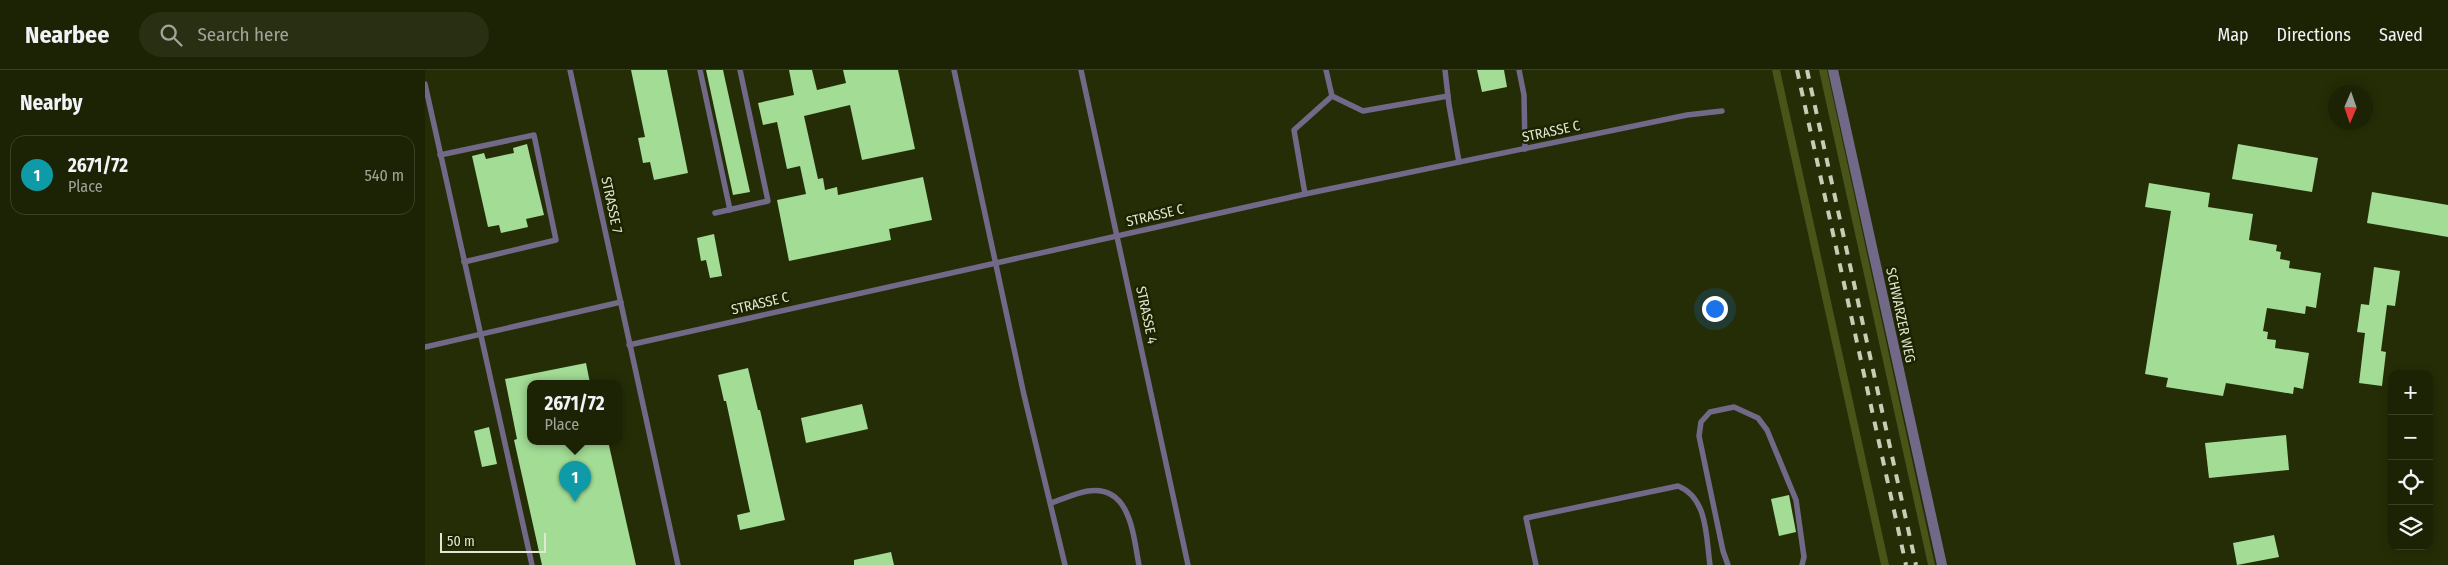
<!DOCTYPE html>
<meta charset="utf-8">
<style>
:root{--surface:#1c2204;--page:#292f13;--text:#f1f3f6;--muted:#a0a49a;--line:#3a3f26;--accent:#8bbbb9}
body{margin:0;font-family:"Fira Sans Condensed",sans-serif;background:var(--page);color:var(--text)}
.controls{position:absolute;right:15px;bottom:15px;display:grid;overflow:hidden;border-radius:10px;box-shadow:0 2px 12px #0003}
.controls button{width:45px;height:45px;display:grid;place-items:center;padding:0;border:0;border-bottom:1px solid var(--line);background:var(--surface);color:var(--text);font:25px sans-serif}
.compass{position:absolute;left:1903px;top:15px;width:45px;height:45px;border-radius:50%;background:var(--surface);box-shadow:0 2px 12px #0003;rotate:182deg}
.scale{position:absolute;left:15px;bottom:12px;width:106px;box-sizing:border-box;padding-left:5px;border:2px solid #e1e7d2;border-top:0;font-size:14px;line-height:18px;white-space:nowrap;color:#e1e7d2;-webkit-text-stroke:4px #1c2300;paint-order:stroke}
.you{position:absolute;left:1289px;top:238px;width:18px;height:18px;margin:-12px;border:4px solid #fff;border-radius:50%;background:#1a73e8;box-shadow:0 0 0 8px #1a73e833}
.badge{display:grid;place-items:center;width:32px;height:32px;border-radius:50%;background:var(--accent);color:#fff;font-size:16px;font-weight:700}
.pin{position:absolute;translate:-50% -41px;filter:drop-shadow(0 1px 2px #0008)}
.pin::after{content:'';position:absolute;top:26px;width:18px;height:15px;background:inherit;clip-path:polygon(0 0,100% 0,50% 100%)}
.popup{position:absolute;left:102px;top:310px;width:95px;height:65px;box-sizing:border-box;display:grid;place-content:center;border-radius:10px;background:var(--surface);filter:drop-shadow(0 1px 4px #0005);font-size:16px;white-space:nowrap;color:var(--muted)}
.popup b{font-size:19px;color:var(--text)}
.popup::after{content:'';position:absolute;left:50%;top:100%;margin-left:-10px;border:10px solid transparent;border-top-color:var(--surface)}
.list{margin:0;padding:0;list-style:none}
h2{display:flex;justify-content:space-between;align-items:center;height:65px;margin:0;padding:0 20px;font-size:21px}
h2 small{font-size:16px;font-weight:400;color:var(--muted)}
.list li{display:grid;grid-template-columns:32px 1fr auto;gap:15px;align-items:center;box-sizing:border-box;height:80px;margin:0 10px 10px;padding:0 10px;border:1px solid var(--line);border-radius:15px}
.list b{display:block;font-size:19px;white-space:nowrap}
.list p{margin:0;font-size:16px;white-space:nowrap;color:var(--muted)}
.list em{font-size:16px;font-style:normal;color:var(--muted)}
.icon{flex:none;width:28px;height:28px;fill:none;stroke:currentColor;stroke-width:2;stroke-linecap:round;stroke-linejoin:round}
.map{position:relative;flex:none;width:2023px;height:495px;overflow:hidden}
header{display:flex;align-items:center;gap:30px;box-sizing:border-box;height:70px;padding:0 25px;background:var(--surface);border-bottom:1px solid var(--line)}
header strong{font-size:24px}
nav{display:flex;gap:28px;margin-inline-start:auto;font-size:18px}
.search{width:350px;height:45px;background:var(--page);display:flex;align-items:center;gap:12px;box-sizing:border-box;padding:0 18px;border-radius:28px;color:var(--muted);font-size:19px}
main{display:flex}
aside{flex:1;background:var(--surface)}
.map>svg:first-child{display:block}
.green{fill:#485418}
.building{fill:#a2dc95}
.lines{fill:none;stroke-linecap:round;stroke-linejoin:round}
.service{stroke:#726888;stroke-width:5.5}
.minor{stroke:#726888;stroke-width:10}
.rail{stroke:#c7cdb5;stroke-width:4;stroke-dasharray:9 9;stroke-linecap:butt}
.labels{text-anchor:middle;stroke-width:5;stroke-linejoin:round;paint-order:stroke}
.street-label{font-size:14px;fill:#e1e7d2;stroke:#1c2300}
</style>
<header>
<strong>Nearbee</strong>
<div class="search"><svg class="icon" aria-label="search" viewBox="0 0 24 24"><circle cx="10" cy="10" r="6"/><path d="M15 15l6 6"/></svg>Search here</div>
<nav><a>Map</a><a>Directions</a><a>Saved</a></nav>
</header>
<main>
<aside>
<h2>Nearby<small></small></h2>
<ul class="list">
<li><span class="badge" style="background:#0f9aa8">1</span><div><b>2671/72</b><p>Place</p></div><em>540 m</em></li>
</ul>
</aside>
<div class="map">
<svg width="2023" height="495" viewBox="0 0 2023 495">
<rect width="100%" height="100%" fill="#252d06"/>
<g class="green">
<path d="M1347,0h8l109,495h-8z"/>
<path d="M1394,0h8l108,495h-7z"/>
</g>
<g class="building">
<path d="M206,0h36l21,103 -34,7 -4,-18 -7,1 -5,-25 7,-1z"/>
<path d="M281,0h17l27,122 -17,3z"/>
<path d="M364,0h23l5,20 29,-7 -3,-13h55l17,79 -53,11 -12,-55 -46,11 14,63 5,-1 2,12 12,-3 1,8 85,-18 9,43 -43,9 2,11 -102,21 -12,-61 29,-6 -6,-28 -13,3 -10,-47 -14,3 -5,-22 36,-8z"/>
<path d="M1052,0h27l3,17 -25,5z"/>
<path d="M102,74l17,71 -18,4 2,8 -27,6 -2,-8 -11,2 -16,-71 12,-3 2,6 28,-6 -1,-5z"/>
<path d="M1813,74l80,14 -6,34 -80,-13z"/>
<path d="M1724,113l61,10 -2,14 45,7 -4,26 28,5 -1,6 5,1 -1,7 10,2 -1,7 32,5 -5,35 -10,-2 -1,8 -38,-6 -4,23 5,1 -1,7 9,1 -1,8 34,5 -6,36 -9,-2 -1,7 -67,-11 -3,13 -57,-9 2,-9 -23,-4 26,-163 -26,-4z"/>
<path d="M1947,122l76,13v32l-81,-14z"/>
<path d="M289,164l8,42 -12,2 -4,-18 -5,1 -4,-23z"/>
<path d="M1949,197l26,4 -5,35 -8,-1 -6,46 5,1 -4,34 -23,-3 6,-50 -8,-1 4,-28 8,1z"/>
<path d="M161,293l4,20h-59v58h77l28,124h-94l-28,-125 3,-1 -12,-60z"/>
<path d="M323,298l10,42h2l25,110 -45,10 -3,-15 13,-3 -24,-111h-2l-6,-26z"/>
<path d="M437,334l6,25 -62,14 -5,-25z"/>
<path d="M64,357l8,37 -15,3 -8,-36z"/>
<path d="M1861,365l3,35 -80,8 -4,-35z"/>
<path d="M1364,425l7,37 -17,4 -8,-37z"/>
<path d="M1849,465l5,22 -42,8 -4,-22z"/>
<path d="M466,482l3,13h-40v-5z"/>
</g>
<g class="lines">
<g class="service">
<path d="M145,0l108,495"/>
<path d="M275,0l30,140"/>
<path d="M529,0l70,325 41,170"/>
<path d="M656,0l107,495"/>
<path d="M1020,0l4,35 10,57"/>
<path d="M1094,0l5,25 1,54"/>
<path d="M0,14l107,481"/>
<path d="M907,26l31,15 85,-15"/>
<path d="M15,85l94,-20 22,105 -92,22"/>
<path d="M880,124l-11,-64 38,-34 -6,-26"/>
<path d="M290,143l53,-12 -28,-131"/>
<path d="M204,275l676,-151 382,-79 35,-4"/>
<path d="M0,277l196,-45"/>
<path d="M626,433c12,-4 25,-10 37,-12 43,-6 45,44 51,74"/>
<path d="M1111,495l-10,-47 152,-32c30,12 28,51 32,79"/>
<path d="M1303,495l-5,-14 -24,-115 2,-14 9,-10 24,-5 24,11 9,12 29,70 8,57 -2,8"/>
</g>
<path class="minor" d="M1408,0l109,495"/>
<g class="rail">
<path d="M1372,0l109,495"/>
<path d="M1382,0l109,495"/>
</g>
</g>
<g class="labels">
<g class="street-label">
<text transform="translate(1126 61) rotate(-12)" y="5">STRASSE C</text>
<text transform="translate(187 135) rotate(78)" y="5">STRASSE 7</text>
<text transform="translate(730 145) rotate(-13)" y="5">STRASSE C</text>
<text transform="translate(335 233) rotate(-13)" y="5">STRASSE C</text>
<text transform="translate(722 245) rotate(78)" y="5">STRASSE 4</text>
<text transform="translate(1476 245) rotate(78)" y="5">SCHWARZER WEG</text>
</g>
</g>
</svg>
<div class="controls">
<button>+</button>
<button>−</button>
<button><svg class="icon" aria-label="locate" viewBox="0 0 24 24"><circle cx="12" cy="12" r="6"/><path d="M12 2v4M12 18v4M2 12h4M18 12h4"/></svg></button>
<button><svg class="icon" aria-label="layers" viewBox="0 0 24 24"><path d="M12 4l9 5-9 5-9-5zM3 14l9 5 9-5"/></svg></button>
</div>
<svg class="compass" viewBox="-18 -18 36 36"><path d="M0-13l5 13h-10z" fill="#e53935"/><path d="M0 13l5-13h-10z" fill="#a0a49a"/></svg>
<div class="scale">50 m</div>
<div class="you"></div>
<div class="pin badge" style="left:150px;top:432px;background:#0f9aa8">1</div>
<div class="popup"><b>2671/72</b>Place</div>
</div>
</main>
